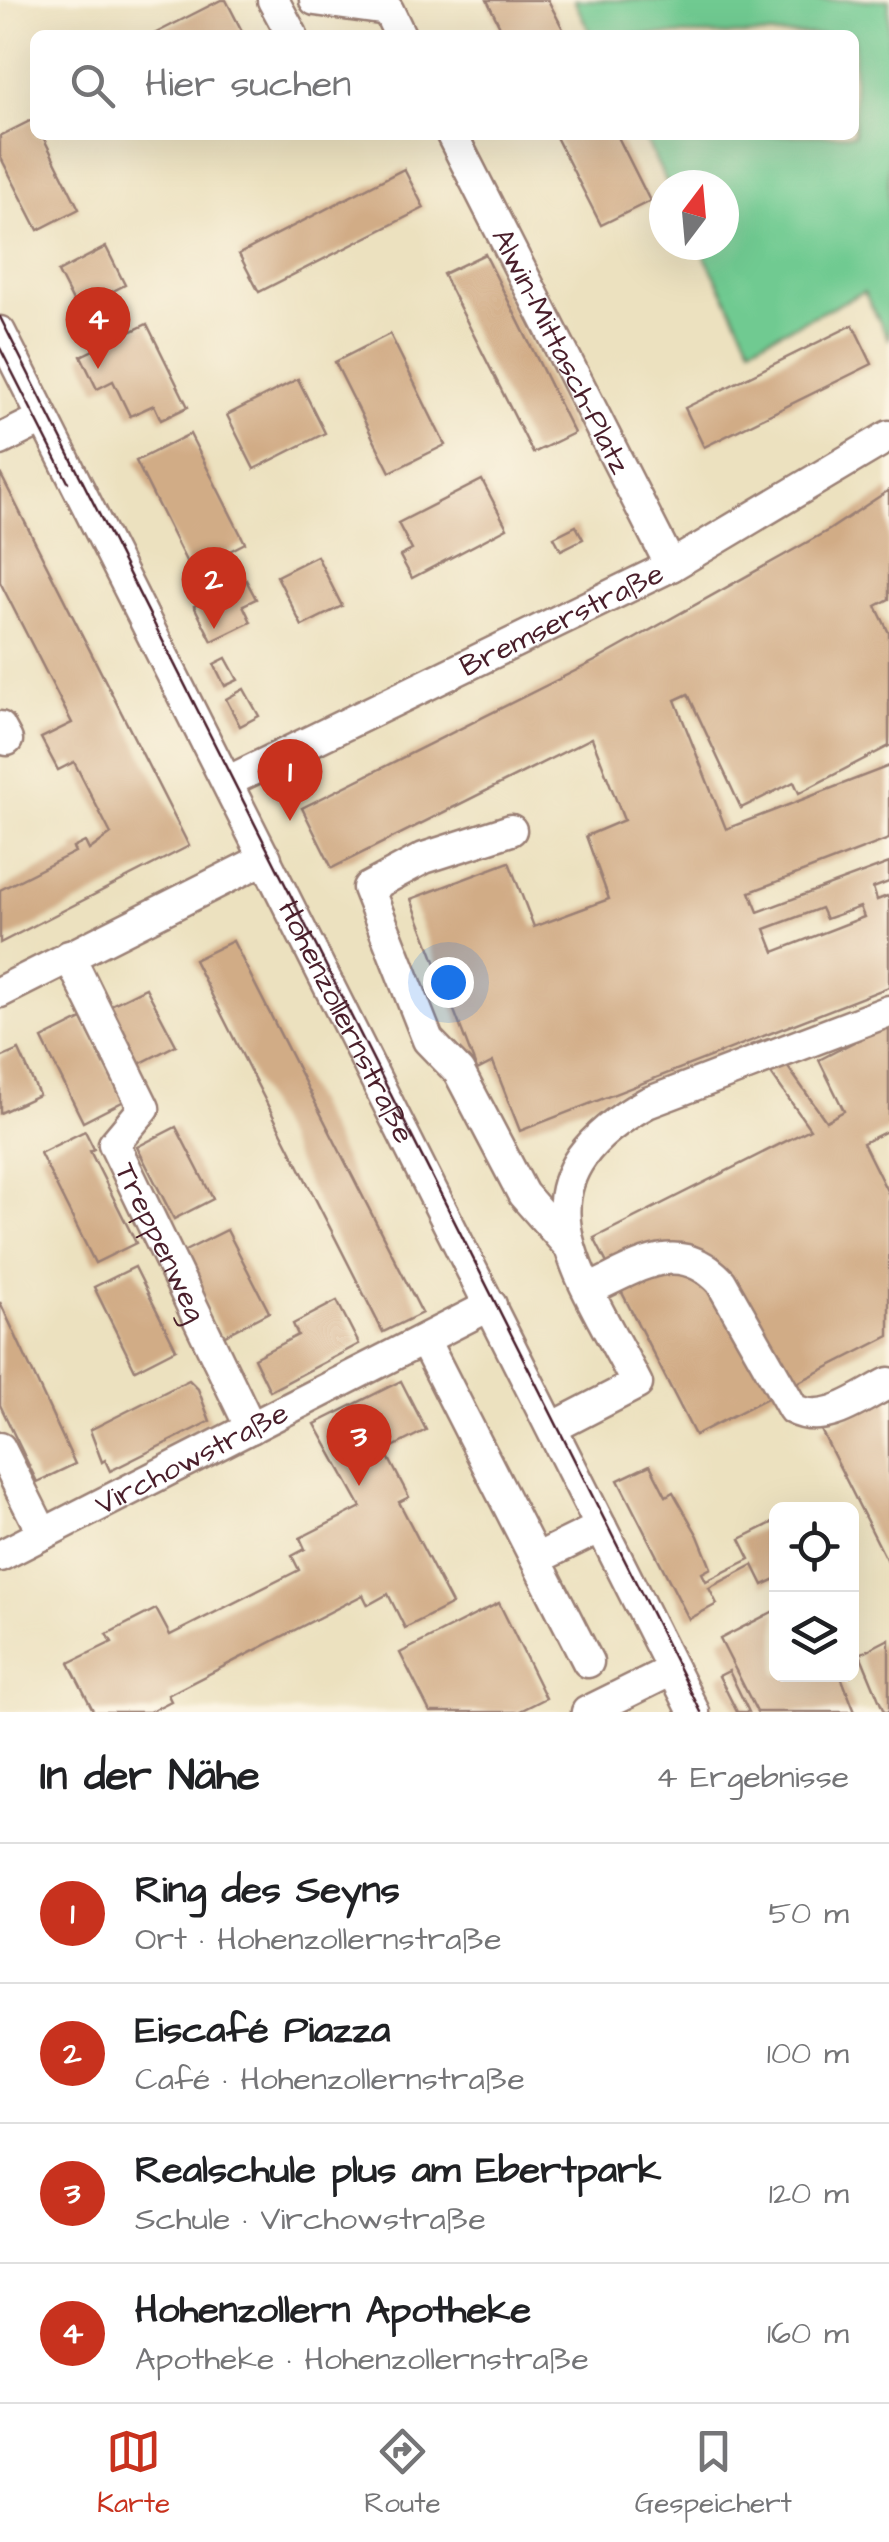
<!DOCTYPE html>
<html lang="de">
<meta charset="utf-8">
<style>
:root{--surface:#fff;--page:#f2f2f2;--text:#202124;--muted:#757577;--line:#e0e0e0;--accent:#c8321e}
body{margin:0;font-family:"Architects Daughter",sans-serif;background:var(--page);color:var(--text)}
.controls{position:absolute;right:30px;bottom:30px;display:grid;overflow:hidden;border-radius:15px;box-shadow:0 10px 40px #0002}
.controls button{width:90px;height:90px;display:grid;place-items:center;padding:0;border:0;border-bottom:2px solid var(--line);background:var(--surface);color:var(--text);font:50px sans-serif}
.compass{position:absolute;left:649px;top:170px;width:90px;height:90px;border-radius:50%;background:var(--surface);box-shadow:0 10px 40px #0002;rotate:16deg}
.you{position:absolute;left:448px;top:982px;width:35px;height:35px;margin:-25px;border:8px solid #fff;border-radius:50%;background:#1a73e8;box-shadow:0 0 0 15px #1a73e833}
.badge{display:grid;place-items:center;width:65px;height:65px;border-radius:50%;background:var(--accent);color:#fff;font-size:32px;font-weight:700}
.pin{position:absolute;translate:-50% -82px;filter:drop-shadow(0 2px 5px #0008)}
.pin::after{content:'';position:absolute;top:52px;width:35px;height:30px;background:inherit;clip-path:polygon(0 0,100% 0,50% 100%)}
.list{margin:0;padding:0;list-style:none}
h2{display:flex;justify-content:space-between;align-items:center;height:130px;margin:0;padding:0 40px;font-size:42px}
h2 small{font-size:32px;font-weight:400;color:var(--muted)}
.list li{display:grid;grid-template-columns:65px 1fr auto;gap:30px;align-items:center;box-sizing:border-box;height:140px;padding:0 40px;border-top:2px solid var(--line)}
.list b{display:block;font-size:38px;white-space:nowrap}
.list p{margin:0;font-size:32px;white-space:nowrap;color:var(--muted)}
.list em{font-size:32px;font-style:normal;color:var(--muted)}
.icon{flex:none;width:55px;height:55px;fill:none;stroke:currentColor;stroke-width:2;stroke-linecap:round;stroke-linejoin:round}
.map{position:relative;flex:none;width:889px;height:1712px;overflow:hidden}
.search{position:absolute;background:var(--surface);box-shadow:0 10px 40px #0002;left:30px;right:30px;top:30px;height:110px;display:flex;align-items:center;gap:25px;box-sizing:border-box;padding:0 35px;border-radius:15px;color:var(--muted);font-size:38px}
.sheet{height:690px;background:var(--surface)}
nav{display:flex;justify-content:space-around;align-items:center;box-sizing:border-box;height:140px;border-top:2px solid var(--line);background:var(--surface);font-size:28px;color:var(--muted)}
nav a{display:grid;justify-items:center;gap:5px}
nav .on{color:var(--accent)}
.map>svg:first-child{display:block}
.green{fill:#70ca91;stroke:#5d745e;stroke-width:2.5}
.building{fill:#d1ac86;fill-rule:evenodd}
.lines{fill:none;stroke-linecap:round;stroke-linejoin:round}
.minor-casing{stroke:#9b8075;stroke-width:35}
.minor{stroke:#fff;stroke-width:30}
.tram{stroke:#4a1f2b;stroke-width:2.5}
.labels{text-anchor:middle;stroke-width:10;stroke-linejoin:round;paint-order:stroke}
.street-label{font-size:30px;fill:#4a1f2b;stroke:#fcf5e5}
</style>
<div class="map">
<svg width="889" height="1712" viewBox="0 0 889 1712">
<rect width="100%" height="100%" fill="#fcf5e5"/>
<filter id="ink" filterUnits="userSpaceOnUse"><feTurbulence type="fractalNoise" baseFrequency=".01" numOctaves="2"/><feDisplacementMap in="SourceGraphic" scale="20" xChannelSelector="R" yChannelSelector="G"/><feConvolveMatrix kernelMatrix="1 2 1 2 8 2 1 2 1" color-interpolation-filters="sRGB"/></filter>
<filter id="wash" filterUnits="userSpaceOnUse"><feTurbulence type="fractalNoise" baseFrequency=".0048" numOctaves="4" result="noise"/><feDisplacementMap in="SourceGraphic" scale="40" xChannelSelector="R" yChannelSelector="G"/><feGaussianBlur stdDeviation="2.25" result="paint"/><feColorMatrix in="noise" values="0 0 0 0 0 0 0 0 0 0 0 0 0 0 0 0 0 1.4 0 .05"/><feComposite in="paint" operator="in"/></filter>
<g filter="url(#wash)">
<rect width="100%" height="100%" fill="#ece1bf"/>
<path class="green" d="M574,0h315v340l-25,-48 -113,54 -52,-101h25v-60h-56l-25,-50h211v-100h-263z"/>
<g id="blocks">
<g class="building">
<path d="M221,0h5l18,35h-92z"/>
<path d="M487,0h61l18,35h-62z"/>
<path d="M34,119l1,16h7l37,74 -41,21 -38,-74v-20z"/>
<path d="M555,135h62l33,66 -49,24z"/>
<path d="M404,169l20,39 -165,84 -20,-38z"/>
<path d="M106,247l19,38 -48,24 -19,-37z"/>
<path d="M485,254l89,179 -41,20 -90,-179z"/>
<path d="M147,324l41,83 -27,13 -7,-15 -24,11 -17,-35 -16,8 -16,-33z"/>
<path d="M853,325l19,39 -168,83 -19,-39z"/>
<path d="M390,334l55,111 -55,27 -55,-110z"/>
<path d="M298,379l27,54 -71,36 -27,-54z"/>
<path d="M190,434l55,109 -54,28 -55,-110z"/>
<path d="M0,473l189,373 -189,97v-53l75,-38 -2,-4 12,-6 4,8 22,-16 -37,-72 -16,8 -17,-32 31,-15 -72,-141z"/>
<path d="M482,480l25,48 -95,50 -12,-22 12,-6 -14,-27z"/>
<path d="M889,490v109l-13,7 13,27v113l-90,47 -5,-11 -53,26 -53,-114 -13,6 51,129 163,-63v73l-139,53 8,20 131,-49v19l-16,6 4,12 10,-4 2,3v88l-369,144 -27,-69 -16,8 -66,-171 98,-37 25,65 75,-28 -23,-63 38,-16 -32,-82 -260,130 -30,-60 293,-147 234,-131zM860,907l4,10 -90,35 -9,-23 56,-21 5,11z"/>
<path d="M576,526l7,13 -22,11 -7,-13z"/>
<path d="M317,556l25,50 -40,20 -25,-50z"/>
<path d="M246,580l10,19 -13,6 8,17 -39,19 -18,-35z"/>
<path d="M226,658l12,22 -13,6 -11,-22z"/>
<path d="M244,689l15,27 -19,10 -14,-27z"/>
<path d="M233,941l189,372 -39,19 -189,-372z"/>
<path d="M146,988l30,57 -39,20 -30,-58z"/>
<path d="M82,1019l42,82 -41,21 -41,-83z"/>
<path d="M889,1024v106l-26,13 26,52v141l-194,99 -101,-197 216,-109 -59,-84 17,-6 58,82 18,-10 -25,-51z"/>
<path d="M19,1050l20,45 -39,18v-55z"/>
<path d="M176,1127l37,72 -39,20 -37,-72z"/>
<path d="M85,1131l9,18 -4,2 46,92 -41,20 -55,-110z"/>
<path d="M227,1230l42,82 -46,24 -42,-83z"/>
<path d="M135,1267l41,82 -41,21 -41,-83z"/>
<path d="M337,1301l22,43 -89,47 -16,-33 44,-23 -5,-11z"/>
<path d="M0,1302l75,162 -38,18 -37,-77z"/>
<path d="M189,1380l9,9 12,32 -100,50 -5,-11 -3,2 -12,-32z"/>
<path d="M401,1381l25,49 -41,21 24,46 -10,5 53,102 -47,24 -17,-34 -20,11 -5,-10 -195,100 3,6 -22,11h-55l-25,-49 43,-21 -5,-8 49,-25 14,26 129,-65 -7,-14 13,-7 -5,-11 61,-31 -46,-83z"/>
<path d="M889,1396v169l-68,-135z"/>
<path d="M650,1465l16,31 7,-4 25,44 13,32 -9,5 4,8 44,-22 -10,-20 36,-18v58l-13,6 -10,-20 -44,23 8,16 -28,15 -71,-139z"/>
<path d="M499,1603l47,95 -28,14h-88l-30,-59z"/>
<path d="M776,1610v64h64l15,38h-98l-37,-73z"/>
<path d="M889,1639v73h-5l-24,-58z"/>
<path d="M729,1671l20,41h-12l-18,-36z"/>
</g>
</g>
</g>
<g filter="url(#ink)">
<use href="#blocks" fill-opacity="0" stroke="#9b8075" stroke-width="2.5"/>
<g class="lines">
<defs>
<g id="minor">
<path d="M273,0l19,35"/>
<path d="M315,0l73,10 12,25"/>
<path id="s1" d="M452,135l219,431"/>
<path id="s2" d="M0,332l694,1380"/>
<path d="M0,440l42,-21"/>
<path d="M0,727l7,13"/>
<path id="s3" d="M227,782l444,-216 218,-130"/>
<path d="M511,830l-87,28 -56,30 60,152 31,32 64,122 43,49"/>
<path id="s4" d="M69,956l75,152 -30,36 137,284"/>
<path d="M0,992l266,-134"/>
<path d="M590,1289c47,-21 88,-53 131,-7l72,127c32,17 66,-11 96,-26"/>
<path d="M424,1340l164,322"/>
<path d="M552,1428l85,-44c-55,-110 -136,-200 10,-281l242,-92"/>
<path d="M0,1448l43,86"/>
<path id="s5" d="M0,1556l491,-251"/>
<path d="M536,1559l65,-32"/>
<path d="M587,1712l85,-42"/>
</g>
</defs>
<use href="#minor" class="minor-casing"/>
<use href="#minor" class="minor"/>
<g class="tram">
<path d="M0,317l701,1395"/>
<path d="M0,348l68,134"/>
</g>
</g>
</g>
<g class="labels">
<g class="street-label">
<text dy="10" stroke="none"><textPath href="#s1" startOffset="242">Alwin-Mittasch-Platz</textPath></text>
<text dy="10" stroke="none"><textPath href="#s3" startOffset="372">Bremserstraße</textPath></text>
<text dy="10" stroke="none"><textPath href="#s2" startOffset="772">Hohenzollernstraße</textPath></text>
<text dy="10" stroke="none"><textPath href="#s4" startOffset="325">Treppenweg</textPath></text>
<text dy="10" stroke="none"><textPath href="#s5" startOffset="215">Virchowstraße</textPath></text>
</g>
</g>
</svg>
<div class="controls">
<button><svg class="icon" aria-label="locate" viewBox="0 0 24 24"><circle cx="12" cy="12" r="6"/><path d="M12 2v4M12 18v4M2 12h4M18 12h4"/></svg></button>
<button><svg class="icon" aria-label="layers" viewBox="0 0 24 24"><path d="M12 4l9 5-9 5-9-5zM3 14l9 5 9-5"/></svg></button>
</div>
<svg class="compass" viewBox="-18 -18 36 36"><path d="M0-13l5 13h-10z" fill="#e53935"/><path d="M0 13l5-13h-10z" fill="#757577"/></svg>
<div class="you"></div>
<div class="pin badge" style="left:290px;top:821px">1</div>
<div class="pin badge" style="left:214px;top:629px">2</div>
<div class="pin badge" style="left:359px;top:1486px">3</div>
<div class="pin badge" style="left:98px;top:369px">4</div>
<div class="search"><svg class="icon" aria-label="search" viewBox="0 0 24 24"><circle cx="10" cy="10" r="6"/><path d="M15 15l6 6"/></svg>Hier suchen</div>
</div>
<section class="sheet">
<h2>In der Nähe<small>4 Ergebnisse</small></h2>
<ul class="list">
<li><span class="badge">1</span><div><b>Ring des Seyns</b><p>Ort · Hohenzollernstraße</p></div><em>50 m</em></li>
<li><span class="badge">2</span><div><b>Eiscafé Piazza</b><p>Café · Hohenzollernstraße</p></div><em>100 m</em></li>
<li><span class="badge">3</span><div><b>Realschule plus am Ebertpark</b><p>Schule · Virchowstraße</p></div><em>120 m</em></li>
<li><span class="badge">4</span><div><b>Hohenzollern Apotheke</b><p>Apotheke · Hohenzollernstraße</p></div><em>160 m</em></li>
</ul>
</section>
<nav>
<a class="on"><svg class="icon" aria-label="map" viewBox="0 0 24 24"><path d="M3 6l6-2 6 2 6-2v14l-6 2-6-2-6 2zM9 4v14M15 6v14"/></svg>Karte</a>
<a><svg class="icon" aria-label="directions" viewBox="0 0 24 24"><path d="M12 3l9 9-9 9-9-9zM9 14v-3h6M13 9l2 2-2 2"/></svg>Route</a>
<a><svg class="icon" aria-label="saved" viewBox="0 0 24 24"><path d="M7 4h10v16l-5-4-5 4z"/></svg>Gespeichert</a>
</nav>
